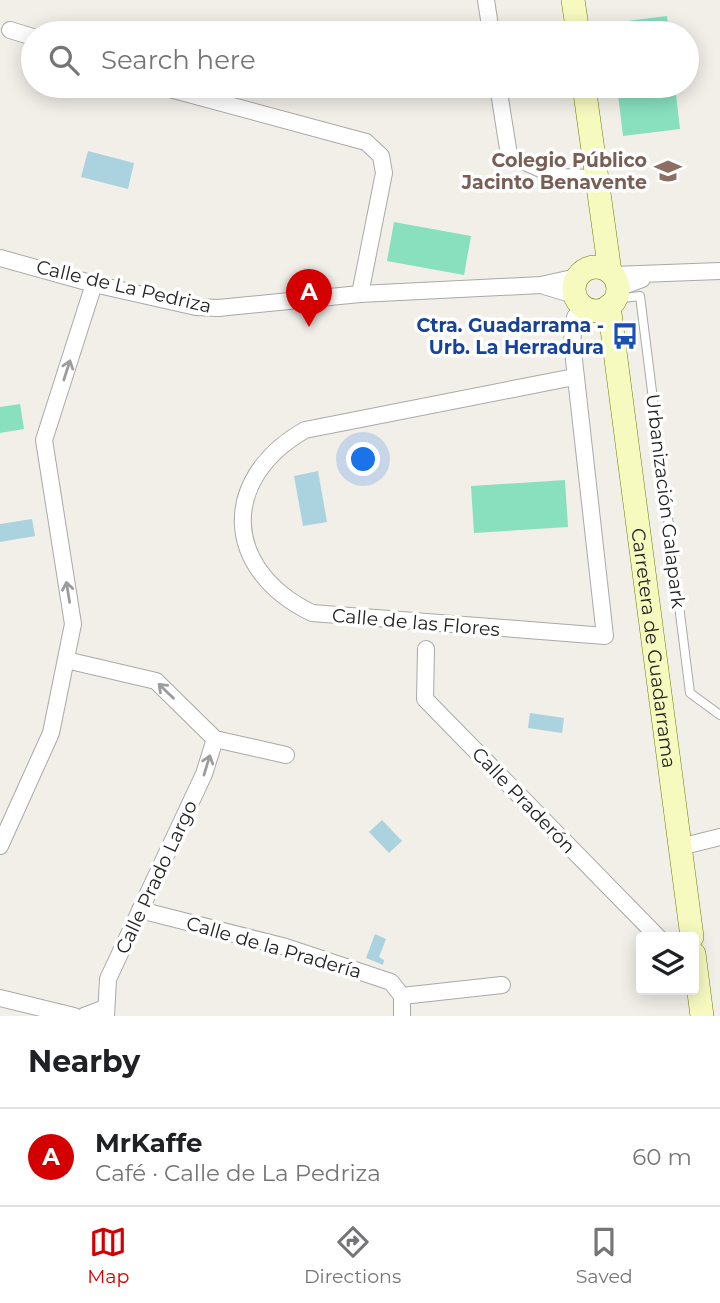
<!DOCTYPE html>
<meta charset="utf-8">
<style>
:root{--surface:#fff;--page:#f6f6f6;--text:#202124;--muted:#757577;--line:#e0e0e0;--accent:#d40000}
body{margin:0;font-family:Montserrat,sans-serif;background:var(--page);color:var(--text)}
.controls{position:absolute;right:21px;bottom:21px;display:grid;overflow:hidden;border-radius:7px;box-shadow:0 4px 18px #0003}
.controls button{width:63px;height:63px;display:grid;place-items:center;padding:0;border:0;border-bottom:2px solid var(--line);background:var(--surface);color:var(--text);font:35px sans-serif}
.you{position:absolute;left:364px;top:460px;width:24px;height:24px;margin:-18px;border:5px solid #fff;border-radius:50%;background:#1a73e8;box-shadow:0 0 0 10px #1a73e833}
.badge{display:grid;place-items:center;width:46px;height:46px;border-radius:50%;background:var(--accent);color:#fff;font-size:23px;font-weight:700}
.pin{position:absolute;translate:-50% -58px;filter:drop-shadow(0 2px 4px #0008)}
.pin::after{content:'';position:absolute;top:37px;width:24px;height:21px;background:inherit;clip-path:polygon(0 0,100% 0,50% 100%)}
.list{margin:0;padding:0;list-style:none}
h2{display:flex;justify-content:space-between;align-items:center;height:91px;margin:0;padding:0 28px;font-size:30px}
h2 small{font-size:23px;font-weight:400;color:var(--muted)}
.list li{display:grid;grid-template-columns:46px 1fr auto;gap:21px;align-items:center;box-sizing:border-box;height:98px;padding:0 28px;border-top:2px solid var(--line)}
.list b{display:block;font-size:26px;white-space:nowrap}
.list p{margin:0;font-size:23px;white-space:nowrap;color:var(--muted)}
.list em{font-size:23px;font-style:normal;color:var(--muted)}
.icon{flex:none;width:38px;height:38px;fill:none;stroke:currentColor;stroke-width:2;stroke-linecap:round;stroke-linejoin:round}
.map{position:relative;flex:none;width:720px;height:1016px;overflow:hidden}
.search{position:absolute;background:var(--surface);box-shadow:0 4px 18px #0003;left:21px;right:21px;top:21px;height:77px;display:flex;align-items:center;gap:18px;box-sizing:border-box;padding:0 24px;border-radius:38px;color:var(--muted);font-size:26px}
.sheet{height:189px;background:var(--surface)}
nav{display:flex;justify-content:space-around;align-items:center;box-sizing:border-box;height:98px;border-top:2px solid var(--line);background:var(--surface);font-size:19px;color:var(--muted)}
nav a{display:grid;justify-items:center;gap:4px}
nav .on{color:var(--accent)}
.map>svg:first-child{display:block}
.pitch{fill:#88e0be}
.water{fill:#aad3df}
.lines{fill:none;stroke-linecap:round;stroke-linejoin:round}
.service-casing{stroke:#a9a9a9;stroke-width:10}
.minor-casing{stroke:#a9a9a9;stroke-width:18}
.secondary-casing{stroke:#707d05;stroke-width:24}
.service{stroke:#fff;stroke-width:8}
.minor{stroke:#fff;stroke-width:16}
.secondary{stroke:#f7fabf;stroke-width:23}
.oneway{stroke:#9c9c9c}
.labels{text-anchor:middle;stroke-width:7;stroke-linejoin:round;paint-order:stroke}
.education-label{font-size:19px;font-weight:bold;fill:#785e54;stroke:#fff;text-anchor:end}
.street-label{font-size:19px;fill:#222;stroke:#fff}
.transit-label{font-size:19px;font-weight:bold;fill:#164399;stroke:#fff;text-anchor:end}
</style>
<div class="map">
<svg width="720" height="1016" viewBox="0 0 720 1016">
<rect width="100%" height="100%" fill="#f2efe9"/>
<g class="pitch">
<path d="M667,16l2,17h-58l-1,-10z"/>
<path d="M617,86h58l5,43 -57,7z"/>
<path d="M394,222l77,14 -7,39 -77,-14z"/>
<path d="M20,404l4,25 -24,4v-26z"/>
<path d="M565,480l3,47 -94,6 -3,-47z"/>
</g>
<g class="water">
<path d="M88,151l46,12 -6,26 -47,-12z"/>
<path d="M318,471l9,51 -24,4 -9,-50z"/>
<path d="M32,519l3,17 -35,6v-18z"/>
<path d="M530,713l34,5 -2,15 -34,-5z"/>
<path d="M382,820l20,21 -13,12 -20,-21z"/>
<path d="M375,934l11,5 -7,18 5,3 -1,5 -17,-7z"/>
</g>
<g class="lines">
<defs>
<path id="service" d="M615,299l25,-3 50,397 30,22"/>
<g id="minor">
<path d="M486,0l5,33"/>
<path d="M10,30l23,7"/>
<path d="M159,86l207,56 15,14 3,17 -24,121"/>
<path d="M498,86l11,69 50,22 37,1"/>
<path d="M0,258l94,26 102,23 22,1 142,-14 181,-9 36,-8"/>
<path d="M613,275l107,-4"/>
<path d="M544,286l30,9"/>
<path d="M618,288l24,-9"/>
<path d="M574,377l-269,53c-86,49 -82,140 7,183l293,23 -33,-294 3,-25 9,-9"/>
<path d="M426,649l-1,50 233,238"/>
<path d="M66,660l90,21 59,58 71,16"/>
<path d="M0,846l51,-113 22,-109 -29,-184 50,-156"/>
<path d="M680,847l40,-10"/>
<path d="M140,910l146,37 105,35 11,14v20"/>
<path d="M402,996l100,-11"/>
<path d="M0,998l74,18"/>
<path d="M84,1016l21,-8"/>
<path d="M106,1016l2,-37 96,-205 11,-35"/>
</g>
<g id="secondary">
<path d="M573,0l5,33"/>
<path d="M584,86l26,186"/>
<circle cx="596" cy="289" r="22"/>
<path id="s1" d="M609,306l83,631"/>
<path d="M694,954l8,62"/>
</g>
</defs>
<use href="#service" class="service-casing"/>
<use href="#minor" class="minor-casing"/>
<use href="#secondary" class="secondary-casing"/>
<use href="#service" class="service"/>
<use href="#minor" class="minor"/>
<use href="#secondary" class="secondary"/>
</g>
<defs><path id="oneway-shaft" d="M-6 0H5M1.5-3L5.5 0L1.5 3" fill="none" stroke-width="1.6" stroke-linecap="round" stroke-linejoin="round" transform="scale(1.75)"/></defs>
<g class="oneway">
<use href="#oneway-shaft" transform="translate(67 370) rotate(-72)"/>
<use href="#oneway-shaft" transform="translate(68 592) rotate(-99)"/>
<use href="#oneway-shaft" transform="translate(166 691) rotate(-136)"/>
<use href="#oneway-shaft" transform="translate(207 765) rotate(-73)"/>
</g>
<defs>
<symbol id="school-bare" viewBox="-9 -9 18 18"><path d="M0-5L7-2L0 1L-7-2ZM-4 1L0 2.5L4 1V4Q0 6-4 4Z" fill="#8d6e63" stroke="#fff" stroke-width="2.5" paint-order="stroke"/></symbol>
<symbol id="bus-bare" viewBox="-9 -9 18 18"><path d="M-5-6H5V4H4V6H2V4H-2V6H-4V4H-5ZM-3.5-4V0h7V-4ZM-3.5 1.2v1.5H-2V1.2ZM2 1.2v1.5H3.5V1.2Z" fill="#1a4fb4" stroke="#fff" stroke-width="2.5" paint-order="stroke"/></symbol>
</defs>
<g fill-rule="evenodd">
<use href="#school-bare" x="649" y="152" width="38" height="38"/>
<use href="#bus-bare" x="606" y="317" width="38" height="38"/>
</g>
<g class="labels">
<g class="education-label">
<text x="647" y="167">Colegio Público<tspan x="647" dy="22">Jacinto Benavente</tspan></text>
</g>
<g class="street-label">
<text transform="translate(124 286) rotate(13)" y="7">Calle de La Pedriza</text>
<text transform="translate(666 501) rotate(83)" y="7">Urbanización Galapark</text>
<text transform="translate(416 622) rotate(5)" y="7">Calle de las Flores</text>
<text dy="7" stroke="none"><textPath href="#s1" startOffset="345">Carretera de Guadarrama</textPath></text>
<text transform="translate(524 800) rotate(46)" y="7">Calle Praderón</text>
<text transform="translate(156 877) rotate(-65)" y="7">Calle Prado Largo</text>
<text transform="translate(274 947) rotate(16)" y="7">Calle de la Pradería</text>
</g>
<g class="transit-label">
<text x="604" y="332">Ctra. Guadarrama -<tspan x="604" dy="22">Urb. La Herradura</tspan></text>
</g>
</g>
</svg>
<div class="controls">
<button><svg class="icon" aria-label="layers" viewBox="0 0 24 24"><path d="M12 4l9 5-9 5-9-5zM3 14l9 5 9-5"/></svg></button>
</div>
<div class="you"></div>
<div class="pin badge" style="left:309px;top:327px">A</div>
<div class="search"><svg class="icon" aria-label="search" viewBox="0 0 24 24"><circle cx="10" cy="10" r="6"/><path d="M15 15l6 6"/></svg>Search here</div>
</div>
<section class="sheet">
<h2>Nearby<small></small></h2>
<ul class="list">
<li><span class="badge">A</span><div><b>MrKaffe</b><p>Café · Calle de La Pedriza</p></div><em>60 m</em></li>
</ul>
</section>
<nav>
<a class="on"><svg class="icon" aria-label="map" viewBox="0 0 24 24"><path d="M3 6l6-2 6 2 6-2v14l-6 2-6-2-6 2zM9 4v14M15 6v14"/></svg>Map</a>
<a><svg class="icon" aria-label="directions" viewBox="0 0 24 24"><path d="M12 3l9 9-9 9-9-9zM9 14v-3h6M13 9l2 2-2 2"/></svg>Directions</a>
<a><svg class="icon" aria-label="saved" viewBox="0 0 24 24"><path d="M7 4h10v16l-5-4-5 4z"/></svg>Saved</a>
</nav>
